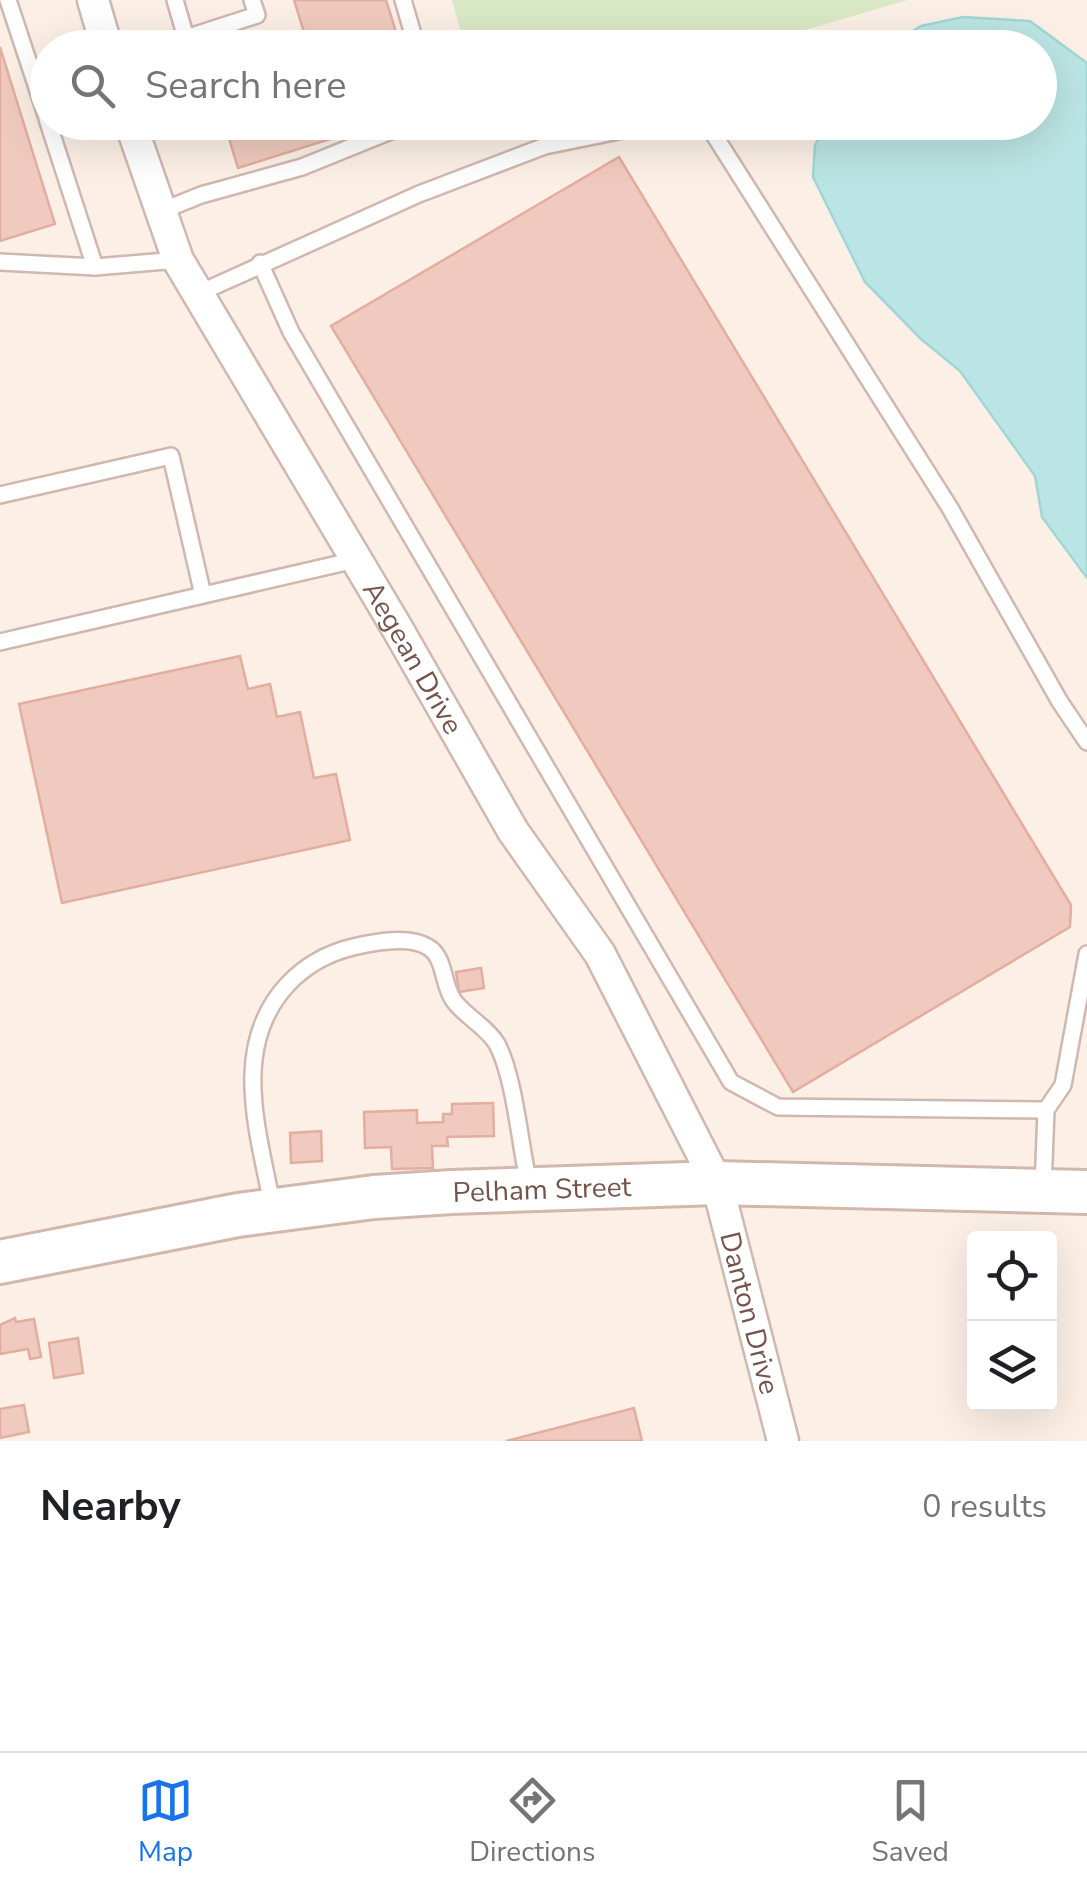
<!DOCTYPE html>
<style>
:root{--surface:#fff;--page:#f6f6f6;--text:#202124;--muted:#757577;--line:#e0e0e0;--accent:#1a73e8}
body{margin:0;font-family:"Nunito Sans",sans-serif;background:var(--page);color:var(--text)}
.controls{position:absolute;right:30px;bottom:30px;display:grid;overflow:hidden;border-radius:10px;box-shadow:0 10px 40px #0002}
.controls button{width:90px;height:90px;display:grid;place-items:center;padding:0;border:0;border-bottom:2px solid var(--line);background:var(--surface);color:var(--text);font:50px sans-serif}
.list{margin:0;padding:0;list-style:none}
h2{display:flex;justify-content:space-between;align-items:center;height:130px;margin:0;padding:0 40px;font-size:42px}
h2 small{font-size:32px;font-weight:400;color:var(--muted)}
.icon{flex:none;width:55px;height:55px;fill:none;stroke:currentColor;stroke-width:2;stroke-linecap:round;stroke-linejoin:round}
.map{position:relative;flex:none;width:1087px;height:1441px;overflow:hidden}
.search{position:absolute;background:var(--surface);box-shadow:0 10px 40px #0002;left:30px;right:30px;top:30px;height:110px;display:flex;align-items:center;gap:25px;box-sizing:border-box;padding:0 35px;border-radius:55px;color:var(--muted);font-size:38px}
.sheet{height:310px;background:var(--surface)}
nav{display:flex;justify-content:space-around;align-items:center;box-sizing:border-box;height:140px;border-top:2px solid var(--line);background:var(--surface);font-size:28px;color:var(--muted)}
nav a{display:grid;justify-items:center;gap:5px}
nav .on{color:var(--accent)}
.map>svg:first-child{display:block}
.green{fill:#dae9c5}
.water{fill:#bbe5e4;stroke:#a1d6d5;stroke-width:2.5}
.building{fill:#f0cabe;stroke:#e3ad9f;stroke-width:2.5}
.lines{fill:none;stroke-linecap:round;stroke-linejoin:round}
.lane-casing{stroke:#cfb8af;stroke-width:20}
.street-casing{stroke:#cfb8af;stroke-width:35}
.secondary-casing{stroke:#d2b7ad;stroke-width:48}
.lane{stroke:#fff;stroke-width:15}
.street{stroke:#fff;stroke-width:30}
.secondary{stroke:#fff;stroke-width:42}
.labels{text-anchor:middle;stroke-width:10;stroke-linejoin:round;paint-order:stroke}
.street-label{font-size:28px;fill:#74534b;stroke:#fef4ec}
</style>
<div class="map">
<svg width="1087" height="1441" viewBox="0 0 1087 1441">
<rect width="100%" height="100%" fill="#fcf0e6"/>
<path class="green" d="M452,0h456l-161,47 -282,1z"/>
<path class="water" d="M963,17l67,4 57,42v515l-45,-61 -7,-41 -75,-105 -39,-32 -56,-57 -52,-105 2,-32 12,-22 213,-1v-74l-154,-1 35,-21z"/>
<g class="building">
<path d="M294,0h92l15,48h-122l27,-9z"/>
<path d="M0,47l55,177 -55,17z"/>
<path d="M224,122h160l-146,46z"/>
<path d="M619,157l452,748 -1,22 -277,165 -462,-766z"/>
<path d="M240,656l8,33 22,-5 7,33 23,-5 14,66 22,-4 14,66 -288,63 -43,-199z"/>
<path d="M481,968l3,20 -25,4 -3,-20z"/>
<path d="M493,1103l1,33 -47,1 1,9h-16l1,22 -41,1 -1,-22 -26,1 -1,-36 53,-2v13l26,-1v-8h9v-10z"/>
<path d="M321,1131l1,30 -31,2 -1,-30z"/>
<path d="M15,1318l1,4 18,-3 7,38 -11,2 -2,-10 -28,5v-29z"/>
<path d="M78,1338l5,35 -29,5 -5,-35z"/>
<path d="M24,1405l5,27 -29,6v-29z"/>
<path d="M634,1408l8,33h-136z"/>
</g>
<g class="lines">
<defs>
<g id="lane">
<path d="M8,0l40,121"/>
<path d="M175,0l11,38 71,-23 -5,-15"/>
<path d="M403,0l14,48"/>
<path d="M48,122l47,145 83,-7"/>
<path d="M706,122l244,386 110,194 27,40"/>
<path d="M159,212l42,-17 101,-28 111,-45"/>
<path d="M0,262l95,5"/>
<path d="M260,263l31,69 440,750 47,25 268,3"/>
<path d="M197,294l222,-100 126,-48 118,-24"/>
<path d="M0,495l171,-39 32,139"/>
<path d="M0,642l355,-82"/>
<path d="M1043,1188l3,-78 17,-25 24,-131"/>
<path d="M273,1209c-14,-75 -44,-162 15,-225 18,-19 40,-31 65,-37 21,-5 56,-12 75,0 18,11 14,38 26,54 12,16 33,26 43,43 18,34 23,102 32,141"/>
</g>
<g id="street">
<path d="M93,0l14,48"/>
<path id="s1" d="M130,122l48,138 219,368 116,203 87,123 117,229 66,258"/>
</g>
<g id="secondary">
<path id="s2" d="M0,1262l238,-47 136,-18 78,-5 265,-9 370,9"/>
</g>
</defs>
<use href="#lane" class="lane-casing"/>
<use href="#street" class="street-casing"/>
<use href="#secondary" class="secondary-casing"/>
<use href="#lane" class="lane"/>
<use href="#street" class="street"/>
<use href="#secondary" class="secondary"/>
</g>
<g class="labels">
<g class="street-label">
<text dy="10" stroke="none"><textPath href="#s1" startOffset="608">Aegean Drive</textPath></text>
<text dy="10" stroke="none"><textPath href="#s2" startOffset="548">Pelham Street</textPath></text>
<text dy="10" stroke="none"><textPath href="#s1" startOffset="1350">Danton Drive</textPath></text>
</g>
</g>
</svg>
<div class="controls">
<button><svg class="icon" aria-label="locate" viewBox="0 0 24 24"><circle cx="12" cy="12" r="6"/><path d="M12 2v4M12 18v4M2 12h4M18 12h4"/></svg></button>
<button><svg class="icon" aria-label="layers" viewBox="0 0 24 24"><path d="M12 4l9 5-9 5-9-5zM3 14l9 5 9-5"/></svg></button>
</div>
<div class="search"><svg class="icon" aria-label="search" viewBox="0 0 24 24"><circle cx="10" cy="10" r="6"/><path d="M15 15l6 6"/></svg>Search here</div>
</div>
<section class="sheet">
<h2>Nearby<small>0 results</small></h2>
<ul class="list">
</ul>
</section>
<nav>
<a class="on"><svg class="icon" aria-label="map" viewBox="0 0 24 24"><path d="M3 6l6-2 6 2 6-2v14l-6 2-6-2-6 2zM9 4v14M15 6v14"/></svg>Map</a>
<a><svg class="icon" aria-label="directions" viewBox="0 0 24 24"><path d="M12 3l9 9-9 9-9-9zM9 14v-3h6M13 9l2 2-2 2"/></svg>Directions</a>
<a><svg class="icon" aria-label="saved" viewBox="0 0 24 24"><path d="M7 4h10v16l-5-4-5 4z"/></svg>Saved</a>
</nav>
